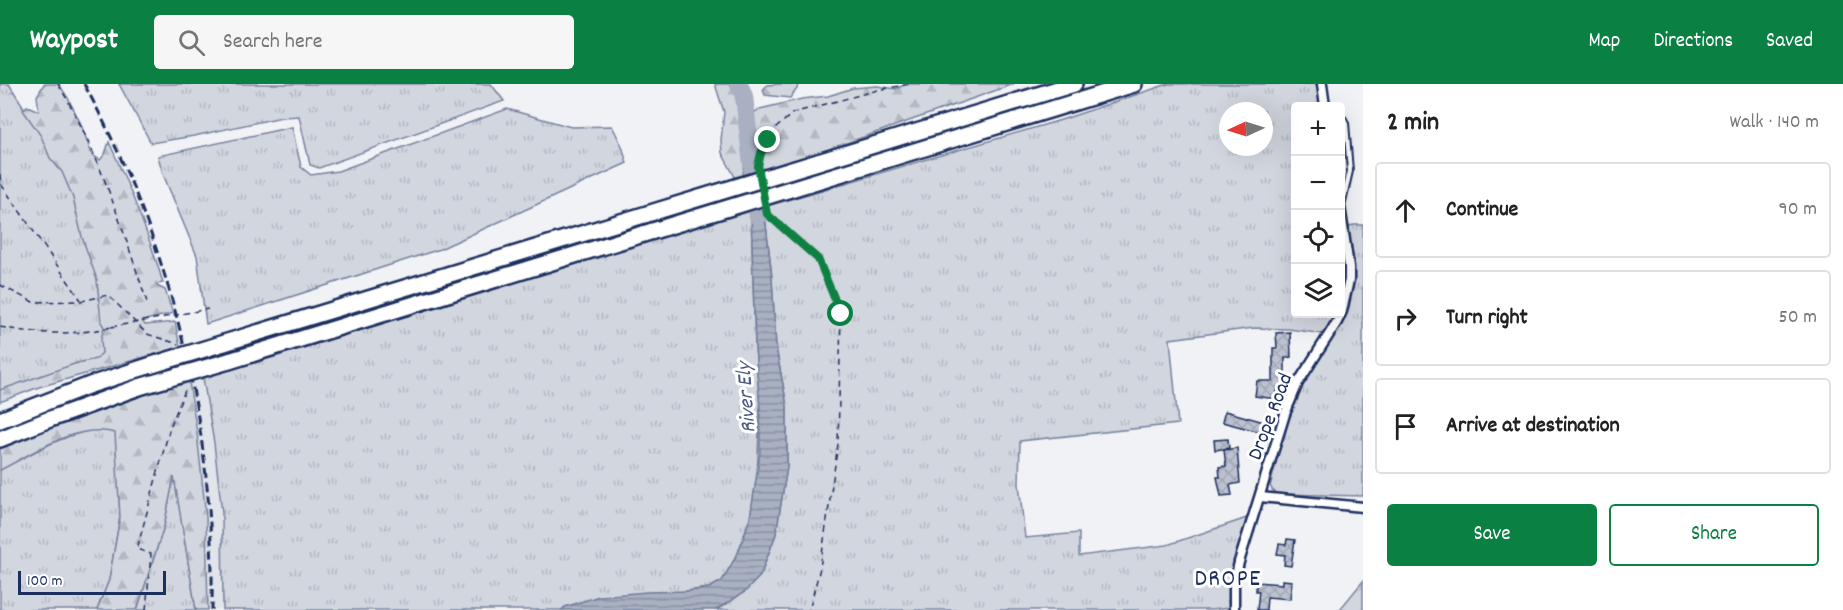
<!DOCTYPE html>
<meta charset="utf-8">
<style>
:root{--surface:#fff;--page:#f6f6f6;--text:#222;--muted:#767676;--line:#e0e0e0;--accent:#0b8043}
body{margin:0;font-family:Dekko,sans-serif;background:var(--page);color:var(--text)}
.controls{position:absolute;right:18px;top:18px;display:grid;overflow:hidden;border-radius:6px;box-shadow:0 6px 24px #0002}
.controls button{width:54px;height:54px;display:grid;place-items:center;padding:0;border:0;border-bottom:2px solid var(--line);background:var(--surface);color:var(--text);font:30px sans-serif}
.compass{position:absolute;left:1219px;top:18px;width:54px;height:54px;border-radius:50%;background:var(--surface);box-shadow:0 6px 24px #0002;rotate:266deg}
.scale{position:absolute;left:18px;bottom:15px;width:148px;box-sizing:border-box;padding-left:6px;border:3px solid #1b2f5e;border-top:0;font-size:16px;line-height:21px;white-space:nowrap;color:#1b2f5e;-webkit-text-stroke:4px #fff;paint-order:stroke}
.stop{position:absolute;width:18px;height:18px;margin:-14px;border:4px solid #0b8043;border-radius:50%;background:#fff}
.stop.end{background:#0b8043;border-color:#fff;box-shadow:0 2px 6px #0008}
.list{margin:0;padding:0;list-style:none}
h2{display:flex;justify-content:space-between;align-items:center;height:78px;margin:0;padding:0 24px;font-size:26px}
h2 small{font-size:20px;font-weight:400;color:var(--muted)}
.list li{display:grid;grid-template-columns:39px 1fr auto;gap:18px;align-items:center;box-sizing:border-box;height:96px;margin:0 12px 12px;padding:0 12px;border:2px solid var(--line);border-radius:6px}
.list b{display:block;font-size:22px;white-space:nowrap}
.list em{font-size:20px;font-style:normal;color:var(--muted)}
.actions{display:flex;gap:12px;padding:18px 24px}
.actions a{flex:1;padding:14px 0;border:2px solid var(--accent);border-radius:6px;text-align:center;font-size:21px;color:var(--accent)}
.actions .main{background:var(--accent);color:#fff}
.icon{flex:none;width:33px;height:33px;fill:none;stroke:currentColor;stroke-width:2;stroke-linecap:round;stroke-linejoin:round}
.map{position:relative;flex:none;width:1363px;height:526px;overflow:hidden}
header{display:flex;align-items:center;gap:36px;box-sizing:border-box;height:84px;padding:0 30px;background:var(--accent);color:#fff}
header strong{font-size:28px}
nav{display:flex;gap:33px;margin-inline-start:auto;font-size:21px}
.search{width:420px;height:54px;background:var(--page);display:flex;align-items:center;gap:15px;box-sizing:border-box;padding:0 21px;border-radius:6px;color:var(--muted);font-size:22px}
main{display:flex}
aside{flex:1;background:var(--surface)}
.map>svg:first-child{display:block}
.built{fill:#e1e4ea}
.grass{fill:url(#grass-tufts);stroke:#76829e;stroke-width:1.5;fill-rule:evenodd}
.forest{fill:url(#forest-firs);stroke:#76829e;stroke-width:1.5}
.water{fill:url(#water-rules);stroke:#707c9a;stroke-width:1.5}
.lines{fill:none;stroke-linecap:round;stroke-linejoin:round}
.river{stroke:#a8b0c2;stroke-width:18}
.building{fill:url(#building-cross-hatch);stroke:#1b2f5e;stroke-width:1.5}
.lane-casing{stroke:#1b2f5e;stroke-width:8}
.street-casing{stroke:#1b2f5e;stroke-width:13}
.highway-casing{stroke:#1b2f5e;stroke-width:20}
.path{stroke:#1b2f5e;stroke-width:1.5;stroke-dasharray:6 4.5;stroke-linecap:butt}
.lane{stroke:#fff;stroke-width:4}
.street{stroke:#fff;stroke-width:8}
.highway{stroke:#fff;stroke-width:15}
.rail{stroke:#1b2f5e;stroke-width:3;stroke-dasharray:9 4.5;stroke-linecap:butt}
.highway-bridge-casing{stroke:#1b2f5e;stroke-width:20;stroke-linecap:butt}
.path-bridge{stroke:#1b2f5e;stroke-width:1.5;stroke-dasharray:6 4.5;stroke-linecap:butt}
.highway-bridge{stroke:#fff;stroke-width:15}
.route{stroke:#0b8043;stroke-width:8}
.labels{text-anchor:middle;stroke-width:6;stroke-linejoin:round;paint-order:stroke}
.street-label{font-size:21px;fill:#1b2f5e;stroke:#fff}
.water-label{font-size:22px;font-style:italic;fill:#4c5c81;stroke:#fff}
.quarter-label{font-size:24px;letter-spacing:1.5px;fill:#1b2f5e;stroke:#fff}
</style>
<header>
<strong>Waypost</strong>
<div class="search"><svg class="icon" aria-label="search" viewBox="0 0 24 24"><circle cx="10" cy="10" r="6"/><path d="M15 15l6 6"/></svg>Search here</div>
<nav><a>Map</a><a>Directions</a><a>Saved</a></nav>
</header>
<main>
<div class="map">
<svg width="1363" height="526" viewBox="0 0 1363 526">
<defs>
<pattern id="grass-tufts" width="24" height="20" patternUnits="userSpaceOnUse" patternTransform="scale(1.5)"><rect width="24" height="20" fill="#d2d6df"/><path d="M3 7l-1-3M5 7V3M7 7l1-3M15 17l-1-3M17 17v-4M19 17l1-3" fill="none" stroke="#b4b8c2"/></pattern>
<pattern id="forest-firs" width="22" height="20" patternUnits="userSpaceOnUse" patternTransform="scale(1.5)"><rect width="22" height="20" fill="#d2d6df"/><path d="M5 1l3.5 6h-7zM16 11l3.5 6h-7z" fill="#b4b8c2"/></pattern>
<pattern id="water-rules" width="6" height="5" patternUnits="userSpaceOnUse" patternTransform="scale(1.5)"><rect width="6" height="5" fill="#a8b0c2"/><path d="M0 2.5h6" fill="none" stroke="#8890a1"/></pattern>
<pattern id="building-cross-hatch" width="8" height="8" patternUnits="userSpaceOnUse" patternTransform="scale(1.5)"><rect width="8" height="8" fill="#bcc2d0"/><path d="M0 0l8 8M0 8l8-8" fill="none" stroke="#a1a7b5"/></pattern>
</defs>
<rect width="100%" height="100%" fill="#f1f2f5"/>
<filter id="ink" filterUnits="userSpaceOnUse"><feTurbulence type="fractalNoise" baseFrequency=".0167" numOctaves="2"/><feDisplacementMap in="SourceGraphic" scale="12" xChannelSelector="R" yChannelSelector="G"/><feConvolveMatrix kernelMatrix="1 2 1 2 8 2 1 2 1" color-interpolation-filters="sRGB"/></filter>
<g filter="url(#ink)">
<path class="built" d="M203,294l11,65 8,70 1,97h-15l-2,-93 -9,-84 -8,-51z"/>
<g class="grass">
<path d="M0,0h9l65,102 25,89 10,81 -109,39z"/>
<path d="M119,0h372l13,17 -185,67 -9,-3 -11,-49 -17,1 -88,19 -43,7z"/>
<path d="M1168,0h149l3,22h-24v208h38l-11,20 -34,-5 -35,-1 -84,11 8,85 -158,17 -1,43 6,54 54,-5v23l88,-11 80,-27 -18,70v20l-19,2h-494l17,-10 27,-24 16,-42 11,-67v-61l-11,-58 -4,-70 -8,-71 297,-87zM1228,27h36v36h-36z"/>
<path d="M507,25l64,18 41,-1 10,20 5,17 -187,86 -234,75 -9,-68 -34,-82 -5,-18 134,-29 9,40 10,8 27,-4z"/>
<path d="M751,127l4,136 5,61 -3,70 -7,40 -12,35 -16,28 -13,7 -144,19 -3,3h-339l-1,-97 -8,-70 -11,-65z"/>
<path d="M1354,141h9v271l-84,-2 -6,-3 -3,-5 15,-59 18,-44 41,-65 9,-37 -4,-53v-2z"/>
<path d="M102,345l14,4 4,84 -11,63 -12,30h-97v-140c32,-16 65,-38 102,-41z"/>
<path d="M174,391l22,135h-59l27,-84z"/>
<path d="M1363,497v29h-25l3,-2z"/>
</g>
<g class="forest">
<path d="M44,0h15l9,14 13,26 11,31 8,5 5,-6 4,-12c21,46 40,92 54,141l-6,1v2l8,4 8,23 -31,8 3,4 30,-3 5,25 -141,40 -39,15v-12l77,-27 19,-4 6,-6 -1,-14 3,-12 -3,-5 -4,-42 -15,-43 -9,-39 -11,-26 -12,-14 -9,-22 -18,-26 4,-4 12,5 -2,-15z"/>
<path d="M715,0h18c4,24 13,47 13,72 0,7 -3,12 -3,19l-8,2 -13,-24 -1,-13 3,-28z"/>
<path d="M782,0h16l-1,5 -7,9 -25,-3 -2,-5 4,-5z"/>
<path d="M906,0h108l-193,68 -59,17c-1,-7 -5,-11 -8,-17 -6,-11 -4,-27 -1,-39l7,-4 42,-10 26,-3 25,-8 24,-2 19,3z"/>
<path d="M189,298l8,51 9,84 2,93h-12l-22,-133 -10,49 -27,84h-40l12,-30 11,-63 -5,-84c-39,-11 -81,20 -115,37v-21l90,-38z"/>
</g>
<path class="water" d="M764,123l8,71 4,70 11,58v61l-11,67 -16,42 -15,16 -29,18h-154l3,-3 34,-11 48,-4 41,-1 21,-3 13,-7 16,-28 12,-35 10,-65v-45l-5,-61 -4,-136z"/>
<g class="lines">
<path class="river" d="M739,0l5,12 14,121"/>
</g>
<g class="building">
<path d="M1290,248l1,25 -6,1v29h-7l-2,12 -21,-3 2,-15h16v-33h4l-1,-15z"/>
<path d="M1225,327l46,13 -3,10 -46,-12z"/>
<path d="M1228,355l1,9 -14,2 -1,-10z"/>
<path d="M1237,364l3,35 -10,2 2,10 -11,1 -4,-19h3l-1,-10 7,-1 -2,-16z"/>
<path d="M1287,455l8,1 -4,26 -7,-1 1,-10 -8,-1 2,-10 7,1z"/>
<path d="M1282,496l10,1 -2,18 -23,-2 -1,13h-9l2,-19h-3v-9l26,2z"/>
</g>
<g class="lines">
<defs>
<path id="lane" d="M1340,36l4,-1 2,4 4,48 -8,35"/>
<g id="street">
<path d="M1322,0l3,22"/>
<path d="M1260,413l103,10"/>
<path d="M1234,526v-25l5,-23 46,-148 13,-31 39,-61 5,-11 7,-31v-13l-9,-61"/>
</g>
<g id="highway">
<path d="M818,78l256,-78"/>
<path d="M823,95l311,-95"/>
<path d="M224,259l423,-129"/>
<path d="M229,277l424,-130"/>
<path d="M0,336l90,-35 62,-20"/>
<path d="M0,355l50,-20 89,-32"/>
</g>
</defs>
<use href="#lane" class="lane-casing"/>
<use href="#street" class="street-casing"/>
<use href="#highway" class="highway-casing"/>
<g class="path">
<path d="M58,0c41,67 64,144 89,218"/>
<path d="M758,82l3,-13 15,-25 17,-15 85,-23 32,-6"/>
<path d="M0,90l1,10 80,116"/>
<path d="M766,125l1,5 51,45 23,55 -3,130 -18,124 -11,42"/>
<path d="M0,201l33,17 48,-1 27,-6 39,39 31,10"/>
<path d="M0,243c36,7 75,9 111,0"/>
<path d="M146,526l5,-56 -14,-5 33,-122 16,-39"/>
</g>
<use href="#lane" class="lane"/>
<use href="#street" class="street"/>
<use href="#highway" class="highway"/>
<path class="rail" d="M84,0c88,161 131,343 128,526"/>
<defs>
<g id="highway-bridge">
<path d="M647,130l171,-52"/>
<path d="M653,147l170,-52"/>
<path d="M152,281l72,-22"/>
<path d="M139,303l90,-26"/>
</g>
</defs>
<use href="#highway-bridge" class="highway-bridge-casing"/>
<path class="path-bridge" d="M111,243l97,-18"/>
<use href="#highway-bridge" class="highway-bridge"/>
</g>
</g>
<g class="lines" filter="url(#ink)">
<path class="route" d="M768,56l-7,13 -3,13 9,48 51,45 23,55"/>
</g>
<g class="labels">
<g class="street-label">
<text transform="translate(1269 332) rotate(-69)" y="7">Drope Road</text>
</g>
<g class="water-label">
<text transform="translate(744 314) rotate(-94)" y="8">River Ely</text>
</g>
<g class="quarter-label">
<text x="1228" y="501">DROPE</text>
</g>
</g>
</svg>
<div class="controls">
<button>+</button>
<button>−</button>
<button><svg class="icon" aria-label="locate" viewBox="0 0 24 24"><circle cx="12" cy="12" r="6"/><path d="M12 2v4M12 18v4M2 12h4M18 12h4"/></svg></button>
<button><svg class="icon" aria-label="layers" viewBox="0 0 24 24"><path d="M12 4l9 5-9 5-9-5zM3 14l9 5 9-5"/></svg></button>
</div>
<svg class="compass" viewBox="-18 -18 36 36"><path d="M0-13l5 13h-10z" fill="#e53935"/><path d="M0 13l5-13h-10z" fill="#767676"/></svg>
<div class="scale">100 m</div>
<div class="stop" style="left:841px;top:230px"></div>
<div class="stop end" style="left:768px;top:56px"></div>
</div>
<aside>
<h2>2 min<small>Walk · 140 m</small></h2>
<ul class="list">
<li><svg class="icon" aria-label="ahead" viewBox="0 0 24 24"><path d="M12 20V5M6 11l6-6 6 6"/></svg><div><b>Continue</b></div><em>90 m</em></li>
<li><svg class="icon" aria-label="right" viewBox="0 0 24 24"><path d="M7 20v-9h11M14 6l5 5-5 5"/></svg><div><b>Turn right</b></div><em>50 m</em></li>
<li><svg class="icon" aria-label="arrive" viewBox="0 0 24 24"><path d="M6 21V4h12l-3 4 3 4H6"/></svg><div><b>Arrive at destination</b></div></li>
</ul>
<div class="actions"><a class="main">Save</a><a>Share</a></div>
</aside>
</main>
